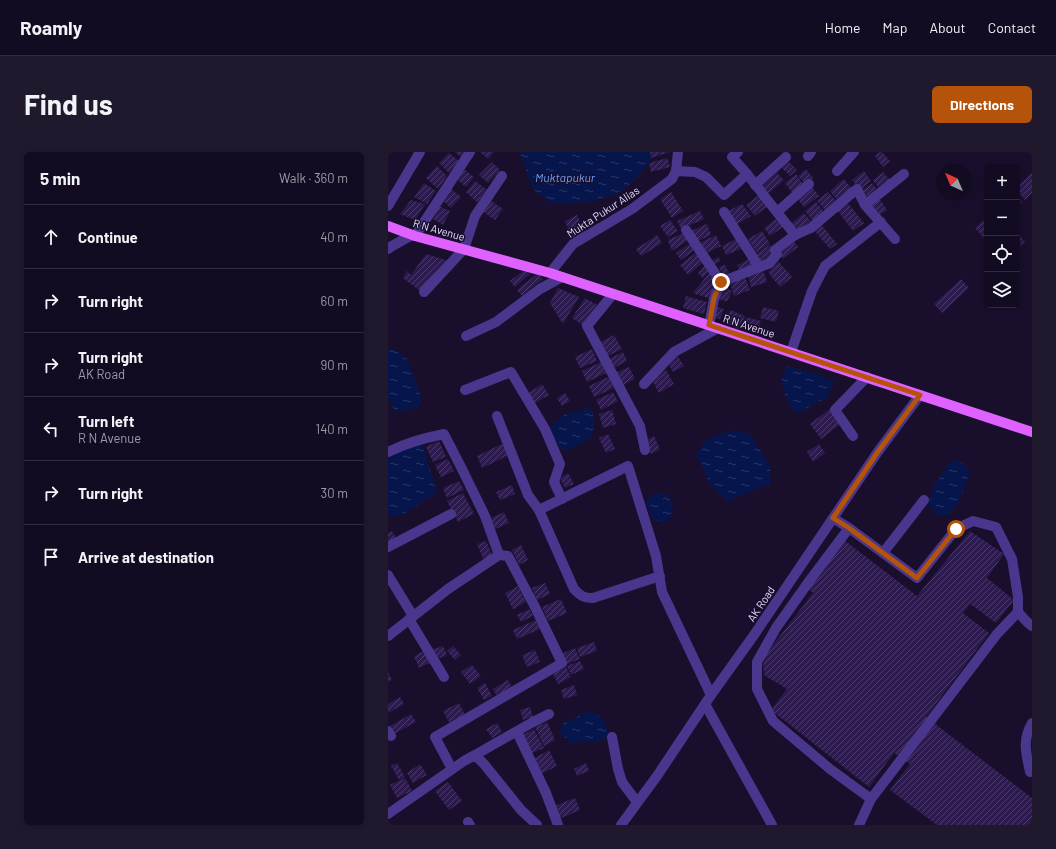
<!DOCTYPE html>
<meta charset="utf-8">
<style>
:root{--surface:#130b21;--page:#20192e;--text:#f1f3f6;--muted:#9d9ba5;--line:#322b3f;--accent:#b45309}
body{margin:0;font-family:Barlow,sans-serif;background:var(--page);color:var(--text)}
.controls{position:absolute;right:12px;top:12px;display:grid;overflow:hidden;border-radius:6px;box-shadow:0 2px 6px #0003}
.controls button{width:36px;height:36px;display:grid;place-items:center;padding:0;border:0;border-bottom:1px solid var(--line);background:var(--surface);color:var(--text);font:20px sans-serif}
.compass{position:absolute;left:548px;top:12px;width:36px;height:36px;border-radius:50%;background:var(--surface);box-shadow:0 2px 6px #0003;rotate:316deg}
.stop{position:absolute;width:12px;height:12px;margin:-9px;border:3px solid #b45309;border-radius:50%;background:#fff}
.stop.end{background:#b45309;border-color:#fff;box-shadow:0 1px 4px #0008}
.list{margin:0;padding:0;list-style:none}
h2{display:flex;justify-content:space-between;align-items:center;height:52px;margin:0;padding:0 16px;font-size:17px}
h2 small{font-size:13px;font-weight:400;color:var(--muted)}
.list li{display:grid;grid-template-columns:26px 1fr auto;gap:12px;align-items:center;box-sizing:border-box;height:64px;padding:0 16px;border-top:1px solid var(--line)}
.list b{display:block;font-size:15px;white-space:nowrap}
.list p{margin:0;font-size:13px;white-space:nowrap;color:var(--muted)}
.list em{font-size:13px;font-style:normal;color:var(--muted)}
.icon{flex:none;width:22px;height:22px;fill:none;stroke:currentColor;stroke-width:2;stroke-linecap:round;stroke-linejoin:round}
.map{position:relative;flex:none;width:644px;height:673px;overflow:hidden;border-radius:6px}
header{display:flex;align-items:center;gap:24px;box-sizing:border-box;height:56px;padding:0 20px;background:var(--surface);border-bottom:1px solid var(--line)}
header strong{font-size:19px}
nav{display:flex;gap:22px;margin-inline-start:auto;font-size:14px}
.intro{display:flex;align-items:center;justify-content:space-between;box-sizing:border-box;height:96px;padding:0 24px}
h1{margin:0;font-size:28px}
.button{padding:10px 18px;border-radius:6px;background:var(--accent);color:#fff;font-size:14px;font-weight:700}
main{display:flex;gap:24px;padding:0 24px}
aside{flex:1;background:var(--surface);border-radius:6px;box-shadow:0 2px 6px #0003}
.map>svg:first-child{display:block}
.water{fill:url(#water-ripples)}
.building{fill:url(#building-hatch)}
.lines{fill:none;stroke-linecap:round;stroke-linejoin:round}
.minor{stroke:#49378e;stroke-width:10}
.major{stroke:#df61ff;stroke-width:10}
.route{stroke:#b45309;stroke-width:5}
.labels{text-anchor:middle;stroke-width:3;stroke-linejoin:round;paint-order:stroke}
.street-label{font-size:11px;fill:#e5daff;stroke:#190f2c}
.water-label{font-size:12px;font-style:italic;fill:#68a0ff;stroke:#190f2c}
</style>
<header>
<strong>Roamly</strong>
<nav><a>Home</a><a>Map</a><a>About</a><a>Contact</a></nav>
</header>
<div class="intro"><h1>Find us</h1><a class="button">Directions</a></div>
<main>
<aside>
<h2>5 min<small>Walk · 360 m</small></h2>
<ul class="list">
<li><svg class="icon" aria-label="ahead" viewBox="0 0 24 24"><path d="M12 20V5M6 11l6-6 6 6"/></svg><div><b>Continue</b></div><em>40 m</em></li>
<li><svg class="icon" aria-label="right" viewBox="0 0 24 24"><path d="M7 20v-9h11M14 6l5 5-5 5"/></svg><div><b>Turn right</b></div><em>60 m</em></li>
<li><svg class="icon" aria-label="right" viewBox="0 0 24 24"><path d="M7 20v-9h11M14 6l5 5-5 5"/></svg><div><b>Turn right</b><p>AK Road</p></div><em>90 m</em></li>
<li><svg class="icon" aria-label="left" viewBox="0 0 24 24"><path d="M17 20v-9H6M10 6l-5 5 5 5"/></svg><div><b>Turn left</b><p>R N Avenue</p></div><em>140 m</em></li>
<li><svg class="icon" aria-label="right" viewBox="0 0 24 24"><path d="M7 20v-9h11M14 6l5 5-5 5"/></svg><div><b>Turn right</b></div><em>30 m</em></li>
<li><svg class="icon" aria-label="arrive" viewBox="0 0 24 24"><path d="M6 21V4h12l-3 4 3 4H6"/></svg><div><b>Arrive at destination</b></div></li>
</ul>
</aside>
<div class="map">
<svg width="644" height="673" viewBox="0 0 644 673">
<defs>
<pattern id="water-ripples" width="26" height="14" patternUnits="userSpaceOnUse"><rect width="26" height="14" fill="#07154d"/><path d="M2 4q2-2 4 0t4 0M15 11q2-2 4 0t4 0" fill="none" stroke="#2b3668"/></pattern>
<pattern id="building-hatch" width="6" height="6" patternUnits="userSpaceOnUse"><rect width="6" height="6" fill="#2d1a4e"/><path d="M-1 1l2-2M0 6l6-6M5 7l2-2" fill="none" stroke="#4b3b69"/></pattern>
</defs>
<rect width="100%" height="100%" fill="#190f2c"/>
<g class="water">
<path d="M131,0h130l2,7 -15,20 -20,16 -29,7 -35,2 -17,-13 -8,-16 -3,-14z"/>
<path d="M0,197l7,1 12,9 10,26 5,17 -6,6 -21,4 -7,-16z"/>
<path d="M399,214l29,8 18,7 -6,16 -32,17 -8,-11 -7,-21z"/>
<path d="M202,256c4,5 4,7 4,14 1,20 -13,21 -29,29l-13,-9 -1,-17 15,-11z"/>
<path d="M347,278l15,4 20,32 1,17 -44,18 -17,-17 -14,-30 8,-12 12,-7z"/>
<path d="M27,292l8,2 14,46 -35,23h-14v-57z"/>
<path d="M571,308l9,8 1,7 -10,27 -12,14h-10l-9,-12 7,-21 16,-21z"/>
<path d="M279,341l6,13 -1,10 -8,7 -11,-4 -8,-17 8,-8z"/>
<path d="M199,560c16,1 17,9 22,23l-7,6 -31,2 -11,-10 2,-9z"/>
</g>
<g class="building">
<path d="M67,0h10l-4,5z"/>
<path d="M92,0h14l-6,7z"/>
<path d="M262,0h20l-19,6z"/>
<path d="M492,0h2l8,9 -7,6 -8,-11z"/>
<path d="M61,1l11,9 -11,11 -10,-10z"/>
<path d="M279,6l3,9 -19,5 -2,-9z"/>
<path d="M399,8l10,10 -7,6 -10,-10z"/>
<path d="M104,10l8,8 -12,13 -9,-8z"/>
<path d="M49,14l10,10 -9,13 -12,-11z"/>
<path d="M418,17l7,9 -7,6 -8,-8z"/>
<path d="M77,18l9,7 -8,10 -9,-8z"/>
<path d="M476,19l7,10 -11,9 -8,-10z"/>
<path d="M495,20l8,9 -11,9 -7,-10z"/>
<path d="M389,21l7,7 -16,14 -7,-7z"/>
<path d="M644,21v20l-7,7 -8,-9v-4z"/>
<path d="M408,22l8,11 -11,9 -8,-11z"/>
<path d="M456,27l7,9 -14,12 -7,-9z"/>
<path d="M87,29l12,9 -10,12 -11,-10z"/>
<path d="M36,31l12,8 -9,13 -13,-7z"/>
<path d="M484,31l7,9 -10,7 -6,-9z"/>
<path d="M424,35l7,9 -15,11 -7,-9z"/>
<path d="M62,36l11,9 -10,11 -10,-9z"/>
<path d="M283,40l12,19 -11,7 -12,-19z"/>
<path d="M440,40l8,9 -11,9 -8,-9z"/>
<path d="M371,43l9,11 -13,10 -9,-11z"/>
<path d="M629,44l5,6 -5,4z"/>
<path d="M491,46l8,12 -9,6 -8,-11z"/>
<path d="M23,48l14,4 -10,16 -15,-6z"/>
<path d="M102,48l13,9 -8,11 -13,-9z"/>
<path d="M428,50l8,10 -11,9 -8,-10z"/>
<path d="M459,50l17,21 -11,8 -16,-21z"/>
<path d="M354,52l9,12 -15,9 -8,-14z"/>
<path d="M51,54l11,5 -7,14 -10,-6z"/>
<path d="M312,59l4,8 -23,10 -4,-8z"/>
<path d="M416,61l7,8 -13,11 -8,-8z"/>
<path d="M189,63l8,18 -13,5 -7,-17z"/>
<path d="M599,65v18l-3,3 -9,-10z"/>
<path d="M388,67l7,8 -13,9 -6,-8z"/>
<path d="M282,68l8,11 -10,6 -8,-11z"/>
<path d="M432,71l17,21 -7,5 -17,-20z"/>
<path d="M319,72l4,11 -15,7 -5,-11z"/>
<path d="M374,79l8,13 -14,8 -8,-13z"/>
<path d="M297,80l3,8 -16,11 -4,-11z"/>
<path d="M629,81l8,9 -8,6z"/>
<path d="M269,83l5,8 -21,13 -5,-7z"/>
<path d="M328,83l5,11 -17,8 -5,-11z"/>
<path d="M350,86l5,10 -17,7 -4,-9z"/>
<path d="M404,87l6,8 -15,12 -6,-8z"/>
<path d="M303,91l5,6 -15,11 -5,-7z"/>
<path d="M382,93l6,9 -15,9 -5,-10z"/>
<path d="M309,100l8,9 -17,14 -8,-10z"/>
<path d="M38,102l23,7 -30,29 -16,-12 4,-7 4,4z"/>
<path d="M331,105l1,5 -9,3 -1,-4z"/>
<path d="M364,106l3,7 -15,7 -3,-7z"/>
<path d="M391,110l13,15 -12,10 -12,-15z"/>
<path d="M337,113l4,8 -6,3 -4,-9z"/>
<path d="M316,114l5,5 -6,7 -5,-5z"/>
<path d="M138,117l4,5 -15,13 -5,-6z"/>
<path d="M375,118l4,12 -16,5 -3,-12z"/>
<path d="M322,120l7,8 -6,19 -18,-6z"/>
<path d="M150,121l5,6 -21,17 -5,-6z"/>
<path d="M357,125l5,13 -16,6 -4,-13z"/>
<path d="M573,127l8,9 -27,25 -8,-9z"/>
<path d="M336,135l8,4 -5,11 -8,-3z"/>
<path d="M170,136l21,9 -16,27 -13,-21z"/>
<path d="M298,144l21,6 -3,12 -21,-6z"/>
<path d="M197,146l12,7 -13,21 -12,-8z"/>
<path d="M329,155l7,2 -4,10 -7,-1z"/>
<path d="M375,155l16,4 -3,11 -16,-4z"/>
<path d="M342,158l15,6 -6,13 -14,-6z"/>
<path d="M358,165l15,4 -4,12 -14,-4z"/>
<path d="M226,183l8,14 -16,8 -8,-14z"/>
<path d="M204,197l5,12 -17,7 -5,-11z"/>
<path d="M235,200l4,9 -15,8 -5,-9z"/>
<path d="M289,203l7,11 -11,6 -6,-11z"/>
<path d="M213,210l5,11 -19,9 -5,-11z"/>
<path d="M241,215l6,12 -14,7 -6,-13z"/>
<path d="M278,218l8,14 -15,9 -8,-15z"/>
<path d="M220,225l6,11 -20,9 -5,-11z"/>
<path d="M154,232l7,11 -16,9 -6,-10z"/>
<path d="M225,240l5,9 -17,9 -5,-10z"/>
<path d="M177,241l5,8 -8,5 -5,-8z"/>
<path d="M443,256l11,15 -21,16 -11,-15z"/>
<path d="M224,258l4,14 -13,4 -4,-14z"/>
<path d="M220,282l7,15 -9,4 -7,-15z"/>
<path d="M266,284l6,13 -9,5 -7,-13z"/>
<path d="M51,289l7,16 -13,5 -7,-15z"/>
<path d="M116,291l5,12 -27,13 -5,-12z"/>
<path d="M431,292l6,9 -12,9 -6,-10z"/>
<path d="M60,307l6,12 -13,6 -6,-12z"/>
<path d="M180,321l6,11 -9,4 -5,-10z"/>
<path d="M71,329l5,9 -17,8 -4,-10z"/>
<path d="M124,333l3,9 -15,6 -4,-8z"/>
<path d="M75,341l11,21 -16,8 -11,-21z"/>
<path d="M116,360l5,11 -14,6 -4,-11z"/>
<path d="M4,379l5,9 -9,5v-12z"/>
<path d="M582,379l34,23 -17,24 27,22 -18,23 -26,-19 -7,9 26,20 -63,84 106,81v27h-95l-47,-35 20,-26 -16,-11 -25,34 -98,-77 16,-21 -23,-14 -1,-17 50,-65 -5,-4 36,-49 73,56z"/>
<path d="M98,389l7,16 -9,4 -7,-17z"/>
<path d="M133,393l7,15 -9,5 -7,-15z"/>
<path d="M157,431l5,11 -13,6 -5,-12z"/>
<path d="M130,434l8,16 -13,7 -8,-16z"/>
<path d="M173,447l6,14 -19,8 -6,-14z"/>
<path d="M141,457l4,7 -12,6 -4,-7z"/>
<path d="M148,468l4,9 -23,10 -4,-9z"/>
<path d="M206,490l3,9 -17,6 -3,-9z"/>
<path d="M55,494l4,9 -12,5 -4,-10z"/>
<path d="M65,494l8,9 -6,5 -8,-9z"/>
<path d="M187,496l5,11 -15,6 -4,-11z"/>
<path d="M38,498l6,12 -13,6 -5,-12z"/>
<path d="M147,498l5,12 -13,5 -5,-12z"/>
<path d="M192,509l4,8 -13,6 -4,-9z"/>
<path d="M84,513l9,11 -11,8 -9,-12z"/>
<path d="M178,515l5,10 -13,7 -5,-10z"/>
<path d="M0,520l4,8 -4,2z"/>
<path d="M120,528l4,7 -15,9 -4,-7z"/>
<path d="M97,531l7,13 -8,4 -7,-12z"/>
<path d="M186,533l3,10 -13,4 -3,-9z"/>
<path d="M12,545l4,7 -16,9v-9z"/>
<path d="M71,551l6,12 -15,9 -7,-13z"/>
<path d="M142,555l3,10 -10,3 -3,-10z"/>
<path d="M23,562l5,8 -22,12 -4,-8z"/>
<path d="M159,570l8,18 -11,6 -9,-19z"/>
<path d="M109,571l5,9 -10,6 -6,-9z"/>
<path d="M146,577l10,19 -12,5 -9,-18z"/>
<path d="M161,598l8,16 -16,8 -8,-15z"/>
<path d="M9,611l8,14 -6,3 -8,-14z"/>
<path d="M198,611l3,8 -12,5 -3,-7z"/>
<path d="M32,612l7,11 -14,8 -6,-10z"/>
<path d="M17,626l7,13 -15,7 -7,-13z"/>
<path d="M60,630l14,19 -13,9 -14,-19z"/>
<path d="M187,646l5,12 -21,9 -5,-13z"/>
</g>
<g class="lines">
<g class="minor">
<path d="M350,0l-6,5 15,17"/>
<path d="M420,4l3,-4"/>
<path d="M288,19l19,1 11,5 18,18 23,-21 48,61"/>
<path d="M449,19l17,-19"/>
<path d="M367,33l31,-28"/>
<path d="M477,53l39,-31"/>
<path d="M0,54l32,-54"/>
<path d="M336,60l35,55"/>
<path d="M389,60l32,-28"/>
<path d="M298,78l35,52"/>
<path d="M27,84l55,-84"/>
<path d="M0,97l4,-3 20,-11"/>
<path d="M162,121l23,-29 59,-35 40,-30 4,-8 2,-19"/>
<path d="M36,140l40,-43 11,-33 27,-40"/>
<path d="M225,142l-26,32 53,100 5,24"/>
<path d="M321,173l5,-26 7,-17 49,-19 7,-9 -2,-4 20,-15 16,-7 46,-39 8,16 30,34"/>
<path d="M78,184l30,-14 44,-33 22,-12"/>
<path d="M403,200l21,-61 13,-25 56,-44"/>
<path d="M256,232l30,-32 44,-24"/>
<path d="M77,238l46,-18 34,57 15,35 -6,18 8,17"/>
<path d="M109,264l31,79 11,15 35,79c7,7 9,9 19,9l67,-22"/>
<path d="M465,284l-18,-26 32,-33"/>
<path d="M0,300c18,-9 36,-14 56,-18l17,33 24,49 14,39"/>
<path d="M151,358l89,-44 28,90 6,36 49,103"/>
<path d="M445,366l16,10 -39,52 -34,48 -19,34v27l16,32 57,48 41,30 126,-165 21,-22"/>
<path d="M461,376l68,50 39,-49 17,-8 23,6 16,32 6,38v15l9,10 5,4"/>
<path d="M0,395l63,-33"/>
<path d="M495,401l41,-53"/>
<path d="M0,423l25,41"/>
<path d="M21,467l35,58"/>
<path d="M0,484l60,-47 51,-34 9,1 27,51 27,56 -127,74 17,32"/>
<path d="M317,552l67,121"/>
<path d="M0,579l3,5"/>
<path d="M129,580l29,61 12,32"/>
<path d="M224,585l6,32 4,13 15,20"/>
<path d="M87,603l58,-33 16,-8"/>
<path d="M642,620c-4,-19 -8,-32 2,-49"/>
<path d="M0,662l76,-53 11,-6 9,9 37,46 16,15"/>
<path d="M80,670l2,3"/>
<path d="M233,673l36,-49 54,-81 43,-60 123,-182 43,-58"/>
<path d="M471,673l12,-26"/>
</g>
<path class="major" d="M0,74l27,10 135,37 482,159"/>
</g>
<g class="lines">
<path class="route" d="M333,130l-7,16 -5,27 211,70 -43,58 -44,65 16,10 68,50 39,-49"/>
</g>
<g class="labels">
<g class="street-label">
<text transform="translate(215 60) rotate(-33)" y="4">Mukta Pukur Alias</text>
<text transform="translate(51 78) rotate(16)" y="4">R N Avenue</text>
<text transform="translate(361 174) rotate(18)" y="4">R N Avenue</text>
<text transform="translate(373 452) rotate(-56)" y="4">AK Road</text>
</g>
<g class="water-label">
<text x="177" y="30">Muktapukur</text>
</g>
</g>
</svg>
<div class="controls">
<button>+</button>
<button>−</button>
<button><svg class="icon" aria-label="locate" viewBox="0 0 24 24"><circle cx="12" cy="12" r="6"/><path d="M12 2v4M12 18v4M2 12h4M18 12h4"/></svg></button>
<button><svg class="icon" aria-label="layers" viewBox="0 0 24 24"><path d="M12 4l9 5-9 5-9-5zM3 14l9 5 9-5"/></svg></button>
</div>
<svg class="compass" viewBox="-18 -18 36 36"><path d="M0-13l5 13h-10z" fill="#e53935"/><path d="M0 13l5-13h-10z" fill="#9d9ba5"/></svg>
<div class="stop" style="left:568px;top:377px"></div>
<div class="stop end" style="left:333px;top:130px"></div>
</div>
</main>
